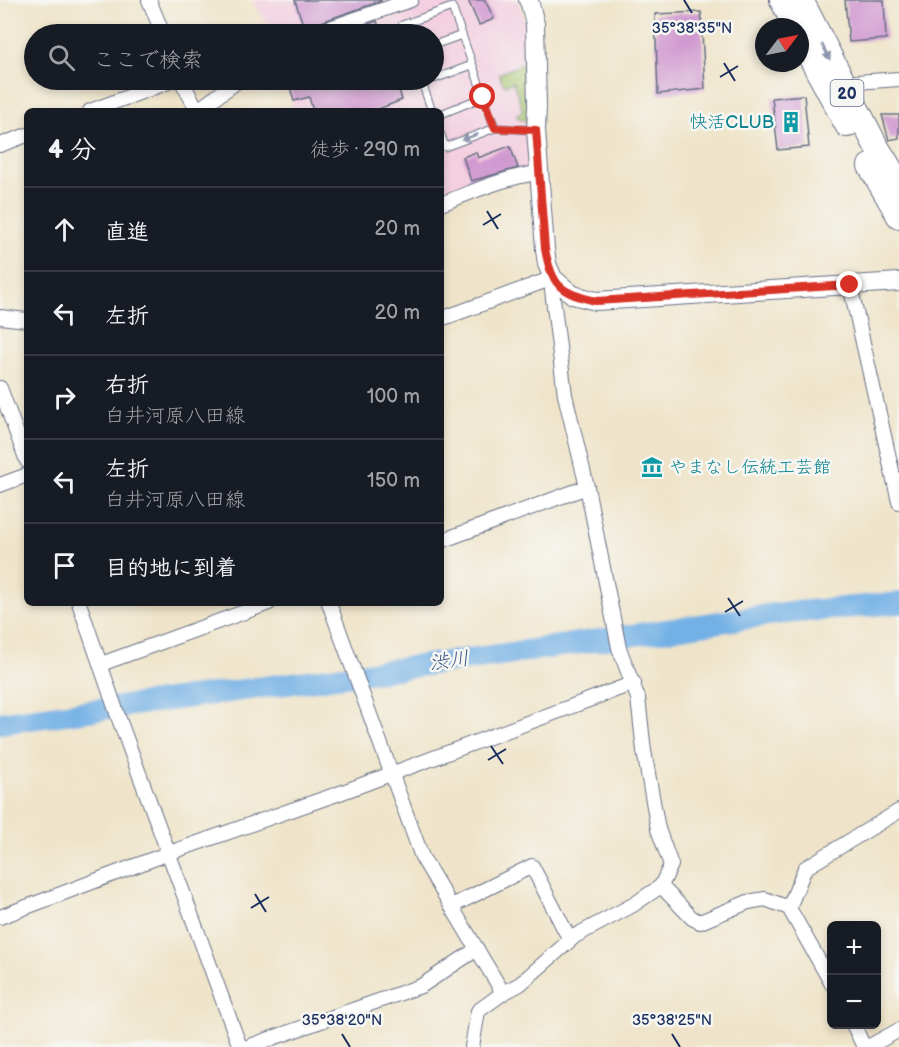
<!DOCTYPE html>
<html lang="ja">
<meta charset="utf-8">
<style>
:root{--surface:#171b24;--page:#242831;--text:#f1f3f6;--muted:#9ea1a6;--line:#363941}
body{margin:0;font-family:"Balsamiq Sans","Klee One",sans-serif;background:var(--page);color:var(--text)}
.controls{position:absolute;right:18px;bottom:18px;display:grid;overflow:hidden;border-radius:9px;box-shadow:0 3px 9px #0003}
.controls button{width:54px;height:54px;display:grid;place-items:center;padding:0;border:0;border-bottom:2px solid var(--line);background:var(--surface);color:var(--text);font:30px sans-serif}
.compass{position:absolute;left:755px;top:18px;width:54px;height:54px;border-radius:50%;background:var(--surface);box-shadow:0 3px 9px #0003;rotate:58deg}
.stop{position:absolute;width:18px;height:18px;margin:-14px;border:4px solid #d93025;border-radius:50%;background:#fff}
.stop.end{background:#d93025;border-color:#fff;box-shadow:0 2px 6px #0008}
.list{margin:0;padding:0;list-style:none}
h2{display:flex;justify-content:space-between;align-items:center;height:78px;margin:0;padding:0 24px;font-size:26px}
h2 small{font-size:20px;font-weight:400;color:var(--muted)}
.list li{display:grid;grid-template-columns:39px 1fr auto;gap:18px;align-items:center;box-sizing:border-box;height:84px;padding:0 24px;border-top:2px solid var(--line)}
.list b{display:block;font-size:22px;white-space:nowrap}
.list p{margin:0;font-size:20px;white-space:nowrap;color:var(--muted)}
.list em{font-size:20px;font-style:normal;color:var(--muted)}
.icon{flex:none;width:33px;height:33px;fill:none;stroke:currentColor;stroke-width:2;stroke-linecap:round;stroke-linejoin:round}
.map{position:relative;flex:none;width:899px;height:1047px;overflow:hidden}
.search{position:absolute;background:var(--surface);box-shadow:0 3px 9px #0003;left:24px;top:24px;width:420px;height:66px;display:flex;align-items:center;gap:15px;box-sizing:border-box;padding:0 21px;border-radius:33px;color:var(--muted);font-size:22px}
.panel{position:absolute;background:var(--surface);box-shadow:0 3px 9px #0003;left:24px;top:108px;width:420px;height:498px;border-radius:9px}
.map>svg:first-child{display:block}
.built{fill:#f3cfe0}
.green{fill:#a5c269;stroke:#607864;stroke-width:1.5}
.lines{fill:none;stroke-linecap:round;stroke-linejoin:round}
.river{stroke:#72b0e5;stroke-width:22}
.building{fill:#d099d0}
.lane-casing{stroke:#656e83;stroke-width:9}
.street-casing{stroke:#656e83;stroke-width:16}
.secondary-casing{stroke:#656e83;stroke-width:20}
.highway-casing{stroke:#656e83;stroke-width:26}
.lane{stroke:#fff;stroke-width:7}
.street{stroke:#fff;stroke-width:14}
.secondary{stroke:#fff;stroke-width:18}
.highway{stroke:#fff;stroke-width:24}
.oneway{fill:#8d97ae}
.route{stroke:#d93025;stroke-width:8}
.ticks{fill:none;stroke:#1b2f5e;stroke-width:2}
.labels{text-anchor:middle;stroke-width:5;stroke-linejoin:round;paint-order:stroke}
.shield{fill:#f6f6f2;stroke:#5d6b8a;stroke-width:1.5}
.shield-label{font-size:16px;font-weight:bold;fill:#1b2f5e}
.culture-label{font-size:18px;fill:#0d838f;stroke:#f6f6f2;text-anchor:end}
.water-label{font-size:20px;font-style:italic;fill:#355686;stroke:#f6f6f2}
.ticks-label{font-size:15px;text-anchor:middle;fill:#1b2f5e;stroke:#f6f6f2;stroke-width:5;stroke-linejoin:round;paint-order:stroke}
</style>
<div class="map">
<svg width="899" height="1047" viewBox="0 0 899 1047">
<rect width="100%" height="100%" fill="#f6f6f2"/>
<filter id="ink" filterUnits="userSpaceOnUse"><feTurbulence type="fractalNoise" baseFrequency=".0167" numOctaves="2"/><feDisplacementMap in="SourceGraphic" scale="12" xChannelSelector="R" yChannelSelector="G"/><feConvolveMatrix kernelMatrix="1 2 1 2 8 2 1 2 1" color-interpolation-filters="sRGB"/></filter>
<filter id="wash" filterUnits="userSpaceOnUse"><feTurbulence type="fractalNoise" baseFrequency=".008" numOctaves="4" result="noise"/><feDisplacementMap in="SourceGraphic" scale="24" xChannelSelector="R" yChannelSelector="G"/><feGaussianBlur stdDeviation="1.35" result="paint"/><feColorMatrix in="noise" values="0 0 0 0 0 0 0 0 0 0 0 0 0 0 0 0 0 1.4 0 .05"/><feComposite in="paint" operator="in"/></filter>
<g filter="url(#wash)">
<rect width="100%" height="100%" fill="#efe4c9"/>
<path class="built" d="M252,0h265l11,26 3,143 -90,32v-90h-147l-10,-31h150v-46h-161z"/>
<path class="green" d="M531,60l-2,60c-6,1 -9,0 -13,-5l7,-4 -10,-29 -9,3 -5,-11z"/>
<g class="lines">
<path class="river" d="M0,723l499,-68 275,-41 125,-11"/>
</g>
<g id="blocks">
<g class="building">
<path d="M295,0h86v1l-77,27z"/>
<path d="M468,0h17l9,19 -15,6z"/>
<path d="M845,0h39l2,39 -37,3z"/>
<path d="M701,12l4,77 -47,5 -3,-80z"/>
<path d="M377,21l4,13h-36l-1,-1z"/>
<path d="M288,80h108l6,20 -29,11h-60l-4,-14 -15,4z"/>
<path d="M804,95l5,52 -31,3 -6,-52z"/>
<path d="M882,115h17v23l-10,2z"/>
<path d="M510,146l8,22 -47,13 -8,-24 13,-5 2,6z"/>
</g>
</g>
</g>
<g filter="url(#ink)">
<use href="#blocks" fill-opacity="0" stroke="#656e83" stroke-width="1.5"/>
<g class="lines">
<defs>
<g id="lane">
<path d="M406,34l-4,-9 50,-18 43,121"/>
<path d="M434,45l28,-10"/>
<path d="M434,79l38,-14"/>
<path d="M421,80l11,31"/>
<path d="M441,114l42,-17"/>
<path d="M441,135l4,12 50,-19 39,2"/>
</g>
<g id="street">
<path d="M149,0l14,34"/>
<path d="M312,34l99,-34"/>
<path d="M181,80l17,31"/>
<path d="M842,83l57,-4"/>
<path d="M198,110l41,-30"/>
<path d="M90,111l84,-31"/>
<path d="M0,145l27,-10"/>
<path d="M441,204c32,-12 66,-28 99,-31"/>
<path d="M850,285l49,217"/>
<path d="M0,317l27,3"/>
<path d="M441,319l112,-41 -1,12 13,105 22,92 32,161 19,50 6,53 14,78 13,36 -10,21 -28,19 -58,31 -55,48 -17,9 -25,18 -6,36"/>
<path d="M0,388l27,73"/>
<path d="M0,485l27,-10"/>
<path d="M441,541l146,-54"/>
<path d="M79,603l40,116 121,328"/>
<path d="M329,603l93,254 81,136"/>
<path d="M101,664l168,-61"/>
<path d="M661,886l31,32 8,4 48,-20 17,-3 24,9 43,76"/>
<path d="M452,906l80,-40 38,74"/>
<path d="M789,908l16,-40 94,-57"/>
<path d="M0,917l169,-64 171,-60 294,-110"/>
<path d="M853,1024l11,23"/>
<path d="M247,1047l174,-61 56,-37"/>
<path d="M868,1047l31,-17"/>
</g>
<path id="secondary" d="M528,0l2,4 5,20 2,82 -1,24 9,119 2,15 6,14 20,17 23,6 303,-19"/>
<g id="highway">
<path d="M782,0l13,27"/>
<path d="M801,0l74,144 24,39"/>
<path d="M800,38l47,87"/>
<path d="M870,166l29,50"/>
</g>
</defs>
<use href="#lane" class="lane-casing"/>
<use href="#street" class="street-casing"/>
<use href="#secondary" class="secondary-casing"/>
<use href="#highway" class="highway-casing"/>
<use href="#lane" class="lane"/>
<use href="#street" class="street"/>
<use href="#secondary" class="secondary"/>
<use href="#highway" class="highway"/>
</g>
<defs><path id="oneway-solid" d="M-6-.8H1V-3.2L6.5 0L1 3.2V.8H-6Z" transform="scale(1.5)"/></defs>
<g class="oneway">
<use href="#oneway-solid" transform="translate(826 52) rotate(63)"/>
<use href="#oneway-solid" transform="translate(470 137) rotate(159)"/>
</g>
</g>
<g class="lines" filter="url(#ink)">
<path class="route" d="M483,97l12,31 41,2 9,119c7,37 15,44 51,52l254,-16"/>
</g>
<path class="ticks" d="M684,0l8,13M724,63l11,18M720,77l18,-11M487,211l11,18M483,225l18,-11M728,598l12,18M725,612l18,-11M491,746l12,18M488,760l18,-11M255,894l11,18M251,908l18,-11M342,1034l8,13M672,1034l8,13"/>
<defs>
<symbol id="building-bare" viewBox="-9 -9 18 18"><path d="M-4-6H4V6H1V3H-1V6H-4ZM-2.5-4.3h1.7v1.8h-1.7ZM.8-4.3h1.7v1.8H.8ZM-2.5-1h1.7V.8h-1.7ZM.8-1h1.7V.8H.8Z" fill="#0f9aa8" stroke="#f6f6f2" stroke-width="2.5" paint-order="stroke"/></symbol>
<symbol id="museum-bare" viewBox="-9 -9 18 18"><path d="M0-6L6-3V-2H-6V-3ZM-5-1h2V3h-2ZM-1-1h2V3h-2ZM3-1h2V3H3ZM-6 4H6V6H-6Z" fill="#0f9aa8" stroke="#f6f6f2" stroke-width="2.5" paint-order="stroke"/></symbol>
</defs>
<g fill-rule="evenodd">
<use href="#building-bare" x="776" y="107" width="30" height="30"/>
<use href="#museum-bare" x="637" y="452" width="30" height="30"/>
</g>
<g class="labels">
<rect class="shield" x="830.5" y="80" width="33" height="26" rx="4.5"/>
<g class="shield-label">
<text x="847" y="99">20</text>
</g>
<g class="culture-label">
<text x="774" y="128">快活CLUB</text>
<text x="669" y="473" text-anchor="start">やまなし伝統工芸館</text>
</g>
<g class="water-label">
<text transform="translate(449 660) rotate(-8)" y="7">渋川</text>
</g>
</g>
<g class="ticks-label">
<text x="692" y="33">35°38'35"N</text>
<text x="342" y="1025">35°38'20"N</text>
<text x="672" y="1025">35°38'25"N</text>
</g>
</svg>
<div class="controls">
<button>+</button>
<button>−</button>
</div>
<svg class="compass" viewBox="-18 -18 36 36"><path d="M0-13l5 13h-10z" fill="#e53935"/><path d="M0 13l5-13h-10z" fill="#9ea1a6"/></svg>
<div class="stop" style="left:483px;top:97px"></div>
<div class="stop end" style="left:850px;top:285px"></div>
<div class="search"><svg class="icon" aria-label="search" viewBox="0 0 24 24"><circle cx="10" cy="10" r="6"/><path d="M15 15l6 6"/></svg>ここで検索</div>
<section class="panel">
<h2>4 分<small>徒歩 · 290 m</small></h2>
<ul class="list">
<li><svg class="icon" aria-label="ahead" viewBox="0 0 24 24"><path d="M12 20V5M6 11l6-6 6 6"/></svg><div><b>直進</b></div><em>20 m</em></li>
<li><svg class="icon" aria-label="left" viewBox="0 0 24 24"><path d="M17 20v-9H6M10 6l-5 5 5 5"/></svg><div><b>左折</b></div><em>20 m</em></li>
<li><svg class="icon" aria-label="right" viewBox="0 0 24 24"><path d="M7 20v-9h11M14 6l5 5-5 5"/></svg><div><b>右折</b><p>白井河原八田線</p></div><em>100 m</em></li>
<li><svg class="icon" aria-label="left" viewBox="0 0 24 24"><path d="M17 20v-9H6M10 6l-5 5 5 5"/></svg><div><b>左折</b><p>白井河原八田線</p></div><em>150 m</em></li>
<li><svg class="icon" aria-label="arrive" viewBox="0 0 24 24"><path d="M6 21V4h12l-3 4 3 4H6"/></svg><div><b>目的地に到着</b></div></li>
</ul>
</section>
</div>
